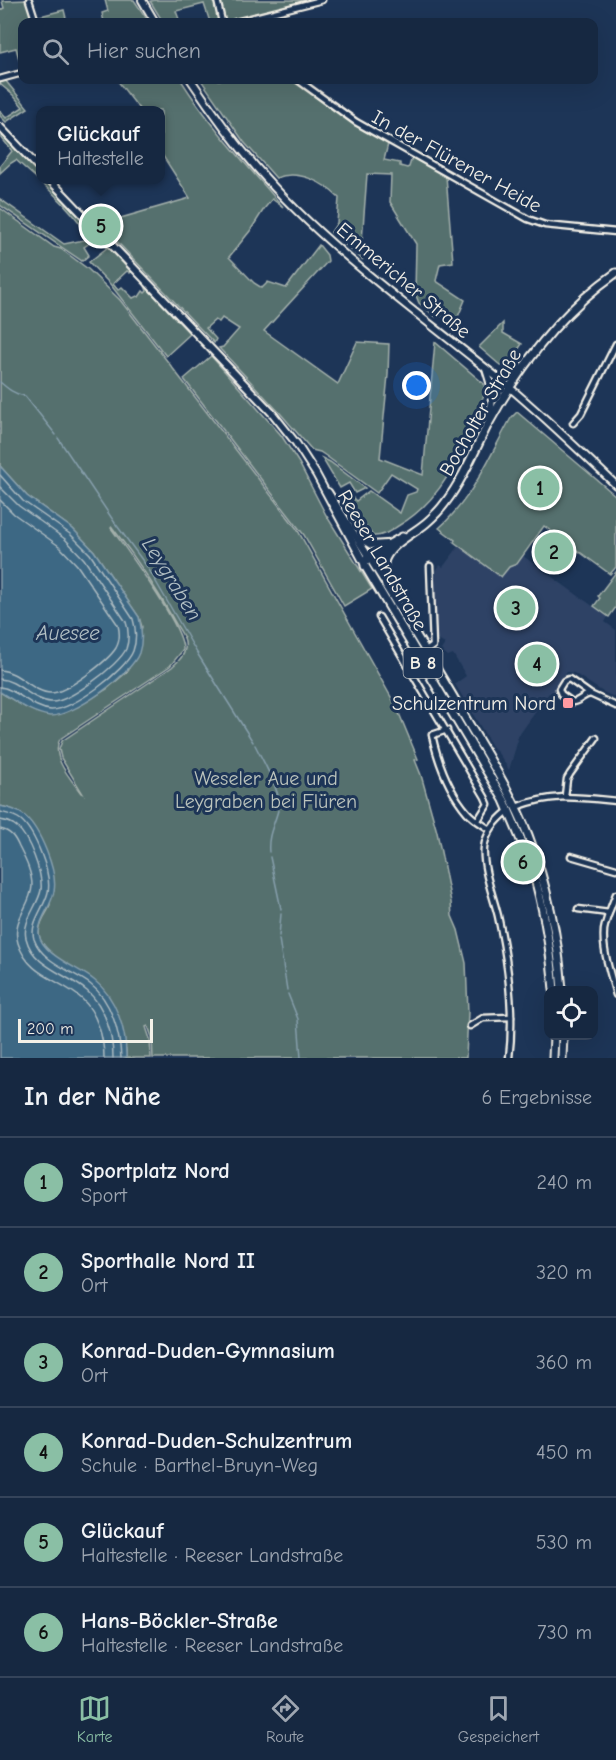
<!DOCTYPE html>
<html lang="de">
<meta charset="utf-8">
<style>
:root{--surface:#162841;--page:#1f3048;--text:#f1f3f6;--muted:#9ea6b1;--line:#35445a;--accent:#8abfa5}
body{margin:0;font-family:"Comic Neue",sans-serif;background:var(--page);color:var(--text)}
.controls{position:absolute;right:18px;bottom:18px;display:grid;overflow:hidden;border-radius:12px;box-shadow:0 6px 24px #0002}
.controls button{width:54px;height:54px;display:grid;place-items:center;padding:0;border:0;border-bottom:2px solid var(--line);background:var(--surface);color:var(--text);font:30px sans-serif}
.scale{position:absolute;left:18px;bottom:15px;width:135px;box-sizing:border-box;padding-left:6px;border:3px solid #f4f1e8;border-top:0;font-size:16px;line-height:21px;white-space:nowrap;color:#f4f1e8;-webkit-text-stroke:4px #1d3557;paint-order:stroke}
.you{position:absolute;left:417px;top:386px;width:21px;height:21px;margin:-15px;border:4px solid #fff;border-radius:50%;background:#1a73e8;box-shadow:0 0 0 9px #1a73e833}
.badge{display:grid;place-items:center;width:39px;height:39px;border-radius:50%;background:var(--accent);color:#111;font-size:20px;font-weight:700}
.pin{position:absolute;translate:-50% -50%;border:3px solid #fff;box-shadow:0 2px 6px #0006}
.popup{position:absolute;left:36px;top:106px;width:129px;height:78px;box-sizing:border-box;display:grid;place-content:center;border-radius:12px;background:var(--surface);filter:drop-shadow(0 2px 4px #0005);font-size:20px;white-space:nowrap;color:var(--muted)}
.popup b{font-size:22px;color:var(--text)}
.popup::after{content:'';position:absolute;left:50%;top:100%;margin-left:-12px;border:12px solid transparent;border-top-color:var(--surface)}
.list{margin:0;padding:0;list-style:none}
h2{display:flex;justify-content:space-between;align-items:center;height:78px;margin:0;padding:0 24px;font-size:26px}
h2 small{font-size:20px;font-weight:400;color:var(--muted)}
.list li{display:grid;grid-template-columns:39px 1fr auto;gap:18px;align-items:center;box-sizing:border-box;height:90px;padding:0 24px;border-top:2px solid var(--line)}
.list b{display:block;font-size:22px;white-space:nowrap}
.list p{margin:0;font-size:20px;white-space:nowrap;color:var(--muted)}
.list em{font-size:20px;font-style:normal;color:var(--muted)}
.icon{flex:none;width:33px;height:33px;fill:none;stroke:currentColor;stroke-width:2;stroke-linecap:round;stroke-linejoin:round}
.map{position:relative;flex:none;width:616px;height:1058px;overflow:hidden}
.search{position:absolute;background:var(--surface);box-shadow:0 6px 24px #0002;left:18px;right:18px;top:18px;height:66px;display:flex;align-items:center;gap:15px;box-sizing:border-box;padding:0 21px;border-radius:12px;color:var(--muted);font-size:22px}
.sheet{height:618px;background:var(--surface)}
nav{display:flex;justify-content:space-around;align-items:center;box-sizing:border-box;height:84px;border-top:2px solid var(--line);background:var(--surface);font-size:16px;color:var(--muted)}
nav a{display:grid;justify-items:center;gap:3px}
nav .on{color:var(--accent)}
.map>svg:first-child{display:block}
.built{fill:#2d4265}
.green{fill:#54706e;stroke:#a4b0ab;stroke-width:1.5;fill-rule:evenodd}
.water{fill:#3e6884;stroke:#879fac;stroke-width:1.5}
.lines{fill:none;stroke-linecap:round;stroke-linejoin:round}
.shore{stroke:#abbac0;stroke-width:1.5}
.stream{stroke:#879fac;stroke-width:1.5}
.street-casing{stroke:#f4f1e8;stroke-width:9}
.secondary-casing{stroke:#f4f1e8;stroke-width:10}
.primary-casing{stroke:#f4f1e8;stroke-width:11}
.street{stroke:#1d3557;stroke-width:4.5}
.secondary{stroke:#1d3557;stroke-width:6}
.primary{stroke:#1d3557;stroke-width:7}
.poi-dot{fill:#ff9aa2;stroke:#1d3557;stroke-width:2}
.labels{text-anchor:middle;stroke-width:6;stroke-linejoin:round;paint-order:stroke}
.shield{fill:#1d3557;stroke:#b4b9bc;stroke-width:1.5}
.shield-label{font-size:18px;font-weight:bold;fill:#f4f1e8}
.street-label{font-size:20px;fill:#f4f1e8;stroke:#1d3557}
.poi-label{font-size:20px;fill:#f4f1e8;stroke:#1d3557;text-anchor:end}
.park-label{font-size:20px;fill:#bcc4bd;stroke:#1d3557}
.water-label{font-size:21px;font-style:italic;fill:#b4c1c5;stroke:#1d3557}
</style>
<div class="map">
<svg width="616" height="1058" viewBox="0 0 616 1058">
<rect width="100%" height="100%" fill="#1d3557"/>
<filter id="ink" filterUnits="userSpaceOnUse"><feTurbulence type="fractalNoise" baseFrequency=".0167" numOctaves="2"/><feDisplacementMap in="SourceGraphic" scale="12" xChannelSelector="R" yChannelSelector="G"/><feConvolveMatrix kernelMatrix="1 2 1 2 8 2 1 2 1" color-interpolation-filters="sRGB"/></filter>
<g filter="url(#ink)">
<path class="built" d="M459,546l42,31 8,-10 8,-3 6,-8 85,61 -3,5 11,8v68l-13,-6 -29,-19 -7,-1 -15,22 -3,-1 -32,45 1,2 -9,30 -8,-13 -9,-11 -37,-62 11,-8 -13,-22 -5,2 -7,-6 4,-6 -11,-6v-62l2,-3 -1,-1 5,-7 3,2z"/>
<g class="green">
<path d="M27,0l6,22h-11v48l-6,-22 -16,4v-42l4,-2 -2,-7z"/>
<path d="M105,0h29l15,22h-3l-1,-3 -14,3h-27l-2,-9 6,-2z"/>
<path d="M156,0h58l6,21 -10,1 -6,-18 -28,7 4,11h-17l-13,-21z"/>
<path d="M218,0h97l-87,22 -5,-1z"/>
<path d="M64,10l3,12h-29l-2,-5z"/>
<path d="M5,80l23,28 -22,14 -6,-6v-5l6,7 17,-11 -10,-12 -13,-11v-3z"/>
<path d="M117,80h64c29,46 66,85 102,127l-11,-8 -8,10 -14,22 -21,26 25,26 8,5 6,-6 18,6 33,-43 8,10 1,6 -64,70 74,53 19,-42 32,2 -1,31 -8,83 43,17 12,-133 49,42 1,9c-21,51 -37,104 -87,133 -8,5 -16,11 -25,10l-16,-21 -9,-14 5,-3 3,3 13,-10 31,22 7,-18 9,-3 1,-3 -26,-16 -14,20 -51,-37 -6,-4 -8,-2 -32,-37 -61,-65 4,-1 16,-18 -17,-11 -3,4 -4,-2 -9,8 10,11 -2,4 -114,-119 90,-26 -29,-45v-43h-21z"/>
<path d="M201,80h93l59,43 35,21 -4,16 16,3v3l7,2 2,-1 3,-10 34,19 7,86 -13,2 -4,17 29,19 -8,19 -9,-4 -12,2 -17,-14 -4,-10 1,-49 -26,-42 1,-27 -24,-1 -6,81 2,5 -32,-28 6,-9 2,-25c-16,-16 -40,-29 -63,-20l-32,-36z"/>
<path d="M3,136l38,40v4h3l40,41 19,24 -6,-4 -7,2 -6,4 5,8 -7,6 -82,-56v-6l64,45 25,-5c-13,-29 -49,-57 -73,-79l-5,3 -11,10v-7l12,-15 -11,-14z"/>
<path d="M0,208l54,39 7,2 27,20 32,31 177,229 99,177 22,53 -3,1 6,15 16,57 14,70 1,14 6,14 8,33 2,49 -2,46h-313l-1,-21 -4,-11 -2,1 4,12 1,19h-25v-8l-71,-94c-15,-12 -21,-20 -11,-39 2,-4 6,-9 6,-13 0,-9 -5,-22 -6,-32 -7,-33 -4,-58 -44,-66v-114l25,15 14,6 38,-6 30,-18 21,-18 14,-44 -3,-10 -45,-66 -21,-22 -46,-33 -27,-30zM112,527c24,31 45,62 64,97 4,7 11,16 9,25 -1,8 -8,13 -13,18l-110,74 -3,8 2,9 22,36 -2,-1c-10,-14 -31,-36 -21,-54l110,-73 13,-16c2,-22 -57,-101 -72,-122z"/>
<path d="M108,247l23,25 -1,1 -3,-2 -14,13 5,6 4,-3 11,11 4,-2 2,1 4,-6 2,2 2,-2 -2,-5 45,48 -24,22 -56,-72 -21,-22z"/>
<path d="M503,323v10l19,11c-6,8 -11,19 -21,22l-22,-19z"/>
<path d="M211,356l70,79 18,28 27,52 46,74 -28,17 -40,-71 -120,-156z"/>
<path d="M517,412l99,84v71l-6,7 -66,-48 -27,38 -8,3 -8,10 -47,-35 1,-2 -16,-12c34,-30 50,-71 72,-110z"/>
<path d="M322,458l8,4 35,26 -10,5 -6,-10 -9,5z"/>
<path d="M616,572v35l-7,10 -15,-11 6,-8 -2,-2z"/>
</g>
<g class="water">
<path d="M0,466l27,30 46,33 21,22 45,66c3,12 4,24 0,36 -8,22 -66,64 -89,63 -18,-2 -35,-15 -50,-24z"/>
<path d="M0,806c9,2 18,4 25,10 15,13 33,56 29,75 -2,15 -16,29 -15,43 2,20 40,34 55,46 22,17 33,51 32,78h-126z"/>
</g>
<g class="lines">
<g class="shore">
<path d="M0,475l23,26 47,33 20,20 43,65c3,10 4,21 0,32 -7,19 -61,60 -82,59 -19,-1 -33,-21 -51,-23"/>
<path d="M0,487l19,19 46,33 19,20 42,63c3,8 3,19 0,27 -7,16 -58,54 -75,53 -19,-1 -33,-22 -51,-23"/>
<path d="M0,500l14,14 45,32 18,19 41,60c2,8 2,16 -2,23 -8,13 -50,45 -65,45 -18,0 -32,-22 -51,-23"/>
<path d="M0,812c8,2 15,3 21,8 14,12 31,54 27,72 -3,15 -19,31 -14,47 8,23 37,31 56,45 21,16 30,48 31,74"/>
<path d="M0,820c6,1 12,2 17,7 12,10 26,47 24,63 -3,16 -19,31 -15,48 7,29 40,35 61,53 18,15 26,44 26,67"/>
<path d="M0,829c11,2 15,9 19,18 6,12 13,25 13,39 -1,20 -21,34 -14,57 11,34 41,35 64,56 15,14 22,39 22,59"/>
</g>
<g class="stream">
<path d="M0,382c8,7 14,12 25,14l31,39"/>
<path d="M58,438l57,85 33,45 49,85 56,89"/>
<path d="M255,745c6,12 27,49 24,61 -3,16 -12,28 -10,46"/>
<path d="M270,857l11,52"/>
<path d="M279,936l2,-22"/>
<path d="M279,939l8,51"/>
<path d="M288,994l10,25 3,39"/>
</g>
<defs>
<g id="street">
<path d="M29,0l7,22"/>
<path d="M217,0l5,22"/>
<path d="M235,22l87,-22"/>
<path d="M0,79l22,-6"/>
<path d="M298,80l58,42 172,97 17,6 71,7"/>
<path d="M573,423l8,-9 35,-70"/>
<path d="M379,617l106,180 3,7 -10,16"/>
<path d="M426,651l7,-5 -3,-80"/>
<path d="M590,694c-7,1 -11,8 -18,8l-11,-8 -2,-5 5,-8 5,-2 21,15 26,12"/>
<path d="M447,730l-15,5c6,27 17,56 35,77 6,7 15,12 22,17"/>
<path d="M565,796l2,-17 3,-5 26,-36"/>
<path d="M516,807c38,-14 61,-10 100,-6"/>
<path d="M508,811c-12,10 -22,21 -24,37 -2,20 9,47 14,68 10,46 17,95 11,142"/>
<path d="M571,856l45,13"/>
<path d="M616,894c-4,11 -10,24 -12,36 -2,21 7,45 12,65"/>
<path d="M578,909l31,4"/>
<path d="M470,1026l13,-8 28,-1"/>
</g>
<g id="secondary">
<path d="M142,0l13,22"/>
<path d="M191,80c20,30 41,59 65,87 72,84 168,150 253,220 37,31 72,65 107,98"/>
<path d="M0,127l41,43"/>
<path d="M50,180l223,234 23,29 20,31 49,91"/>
<path d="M486,369l7,23 -4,29"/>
<path d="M328,492l57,91"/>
<path d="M360,538l11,7 15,-1"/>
<path d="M368,560l8,-2 15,-9"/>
</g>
<g id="primary">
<path d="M402,537l-34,19 -3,4v6l139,234c12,28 25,56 33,86 9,34 14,69 17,104"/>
<path d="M562,990c-4,-53 -15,-105 -34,-155 -16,-41 -40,-78 -62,-116 -26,-45 -53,-89 -80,-133 -2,-9 -4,-19 -1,-27 7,-16 28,-25 41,-36 7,-6 14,-13 19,-20 18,-24 29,-51 42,-77 32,-59 73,-114 129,-153"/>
<path d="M553,1058l1,-22"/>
<path d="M562,1058l1,-22"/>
</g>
</defs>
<use href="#street" class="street-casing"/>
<use href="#secondary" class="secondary-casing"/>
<use href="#primary" class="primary-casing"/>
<use href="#street" class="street"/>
<use href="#secondary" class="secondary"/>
<use href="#primary" class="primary"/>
</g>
</g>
<rect class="poi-dot" x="562" y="697" width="12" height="12" rx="3"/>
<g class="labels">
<rect class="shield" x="403.5" y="648" width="39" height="30" rx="4.5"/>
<g class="shield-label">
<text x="423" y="669">B 8</text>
</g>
<g class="street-label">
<text transform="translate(457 161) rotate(29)" y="7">In der Flürener Heide</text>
<text transform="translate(404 280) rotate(40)" y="7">Emmericher Straße</text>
<text transform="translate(480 412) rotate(-60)" y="7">Bocholter Straße</text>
<text transform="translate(383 560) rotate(60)" y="7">Reeser Landstraße</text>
</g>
<g class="poi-label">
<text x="556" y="710">Schulzentrum Nord</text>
</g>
<g class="park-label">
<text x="266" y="785">Weseler Aue und<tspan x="266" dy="23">Leygraben bei Flüren</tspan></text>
</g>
<g class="water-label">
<text transform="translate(172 579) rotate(58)" y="7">Leygraben</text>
<text x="68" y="640">Auesee</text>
</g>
</g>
</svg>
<div class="controls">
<button><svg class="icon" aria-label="locate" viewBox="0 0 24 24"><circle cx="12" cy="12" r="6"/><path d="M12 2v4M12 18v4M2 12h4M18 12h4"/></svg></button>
</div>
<div class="scale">200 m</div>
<div class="you"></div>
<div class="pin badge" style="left:540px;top:488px">1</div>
<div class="pin badge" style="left:554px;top:552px">2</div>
<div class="pin badge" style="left:516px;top:608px">3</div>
<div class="pin badge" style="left:537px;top:664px">4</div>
<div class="pin badge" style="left:101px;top:226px">5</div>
<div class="popup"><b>Glückauf</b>Haltestelle</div>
<div class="pin badge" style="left:523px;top:862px">6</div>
<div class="search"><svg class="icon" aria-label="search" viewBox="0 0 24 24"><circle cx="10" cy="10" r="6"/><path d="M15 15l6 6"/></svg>Hier suchen</div>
</div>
<section class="sheet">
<h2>In der Nähe<small>6 Ergebnisse</small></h2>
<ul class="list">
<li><span class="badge">1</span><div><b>Sportplatz Nord</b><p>Sport</p></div><em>240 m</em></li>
<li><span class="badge">2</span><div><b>Sporthalle Nord II</b><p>Ort</p></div><em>320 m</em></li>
<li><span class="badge">3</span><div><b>Konrad-Duden-Gymnasium</b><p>Ort</p></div><em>360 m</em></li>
<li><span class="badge">4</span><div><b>Konrad-Duden-Schulzentrum</b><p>Schule · Barthel-Bruyn-Weg</p></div><em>450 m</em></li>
<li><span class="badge">5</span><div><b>Glückauf</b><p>Haltestelle · Reeser Landstraße</p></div><em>530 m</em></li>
<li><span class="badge">6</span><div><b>Hans-Böckler-Straße</b><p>Haltestelle · Reeser Landstraße</p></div><em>730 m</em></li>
</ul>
</section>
<nav>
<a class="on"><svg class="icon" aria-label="map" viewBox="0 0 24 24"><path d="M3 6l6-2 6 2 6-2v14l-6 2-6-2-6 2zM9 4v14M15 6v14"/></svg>Karte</a>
<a><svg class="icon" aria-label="directions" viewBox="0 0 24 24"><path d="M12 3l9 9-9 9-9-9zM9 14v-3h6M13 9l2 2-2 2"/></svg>Route</a>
<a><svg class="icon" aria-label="saved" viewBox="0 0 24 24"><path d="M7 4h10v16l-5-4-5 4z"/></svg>Gespeichert</a>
</nav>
